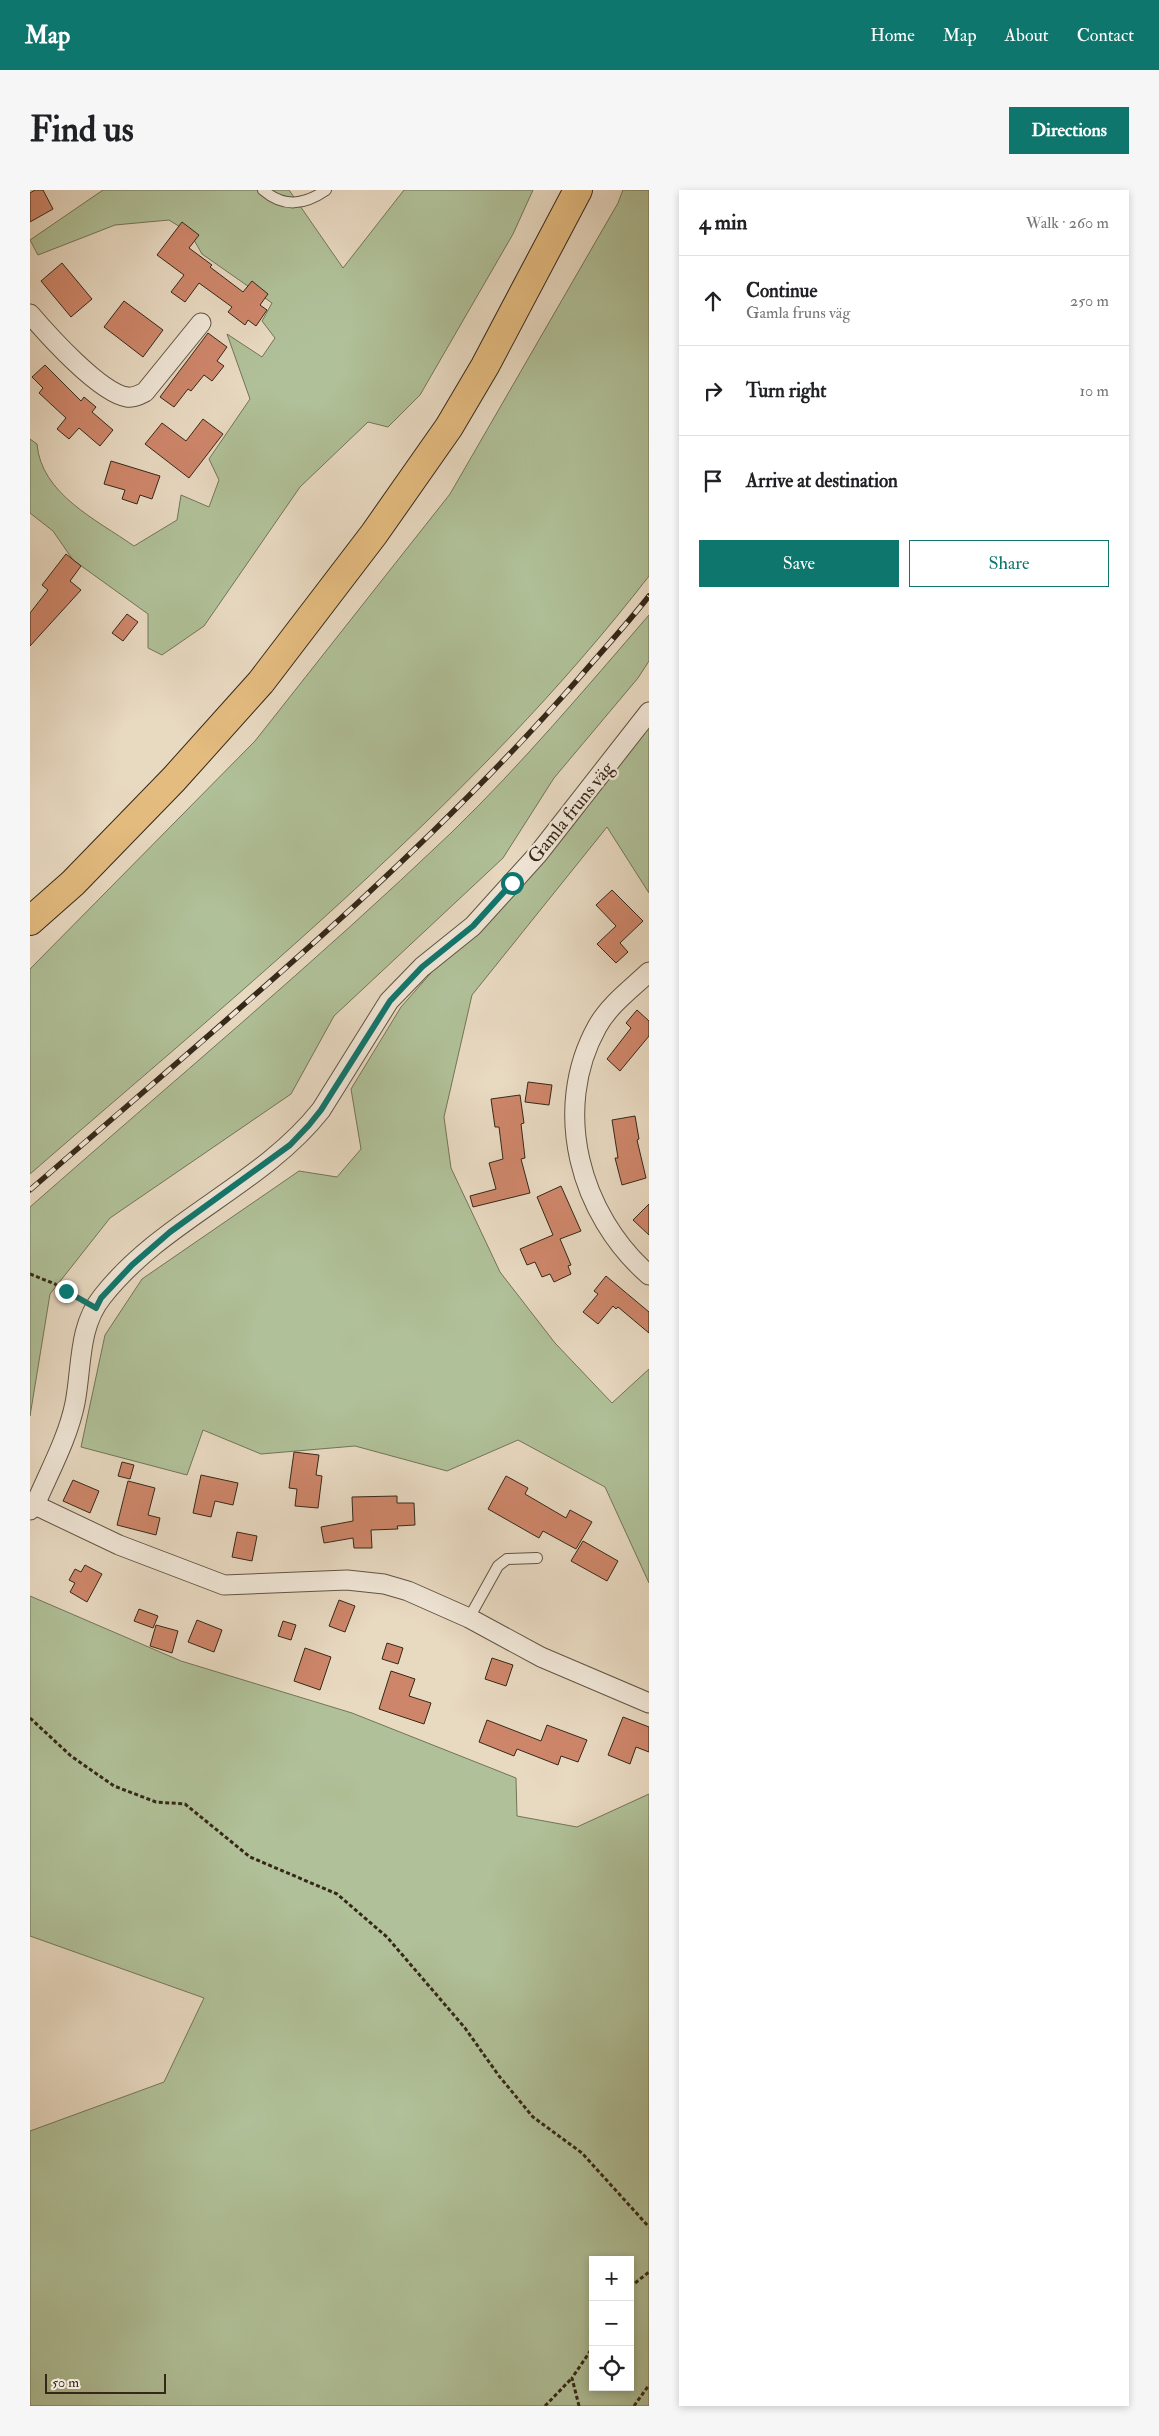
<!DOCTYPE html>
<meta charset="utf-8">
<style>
:root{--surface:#fff;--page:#f6f6f6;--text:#202124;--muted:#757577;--line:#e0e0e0;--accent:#0f766e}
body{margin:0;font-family:"IM FELL Double Pica",serif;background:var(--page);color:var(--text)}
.controls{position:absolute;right:15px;bottom:15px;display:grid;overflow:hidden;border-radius:0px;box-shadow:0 2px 8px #0003}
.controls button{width:45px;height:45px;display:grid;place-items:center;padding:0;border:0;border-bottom:1px solid var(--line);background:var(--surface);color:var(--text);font:25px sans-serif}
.scale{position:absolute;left:15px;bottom:12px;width:121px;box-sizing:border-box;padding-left:5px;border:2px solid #362819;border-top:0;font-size:14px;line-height:18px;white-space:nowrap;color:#362819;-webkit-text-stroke:4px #f0e6d7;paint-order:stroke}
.stop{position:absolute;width:15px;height:15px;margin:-11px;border:4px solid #0f766e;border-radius:50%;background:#fff}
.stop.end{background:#0f766e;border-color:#fff;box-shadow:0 1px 5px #0008}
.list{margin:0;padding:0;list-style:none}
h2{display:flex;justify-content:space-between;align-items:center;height:65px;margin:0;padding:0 20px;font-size:21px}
h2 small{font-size:16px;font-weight:400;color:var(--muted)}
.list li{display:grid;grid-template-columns:32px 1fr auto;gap:15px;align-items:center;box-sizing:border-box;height:90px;padding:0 20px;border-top:1px solid var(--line)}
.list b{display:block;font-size:19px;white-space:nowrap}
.list p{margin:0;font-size:16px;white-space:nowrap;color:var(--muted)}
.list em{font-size:16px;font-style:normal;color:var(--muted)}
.actions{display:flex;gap:10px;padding:15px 20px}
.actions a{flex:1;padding:11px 0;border:1px solid var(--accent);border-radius:0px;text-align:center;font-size:18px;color:var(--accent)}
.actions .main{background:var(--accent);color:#fff}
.icon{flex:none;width:28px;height:28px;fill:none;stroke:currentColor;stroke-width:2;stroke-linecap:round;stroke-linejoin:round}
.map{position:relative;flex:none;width:619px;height:2216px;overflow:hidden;border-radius:0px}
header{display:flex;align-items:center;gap:30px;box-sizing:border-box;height:70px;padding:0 25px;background:var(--accent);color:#fff}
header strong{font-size:24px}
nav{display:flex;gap:28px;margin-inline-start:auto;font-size:18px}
.intro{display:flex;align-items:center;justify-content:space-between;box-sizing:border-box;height:120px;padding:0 30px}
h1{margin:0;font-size:35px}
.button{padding:12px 22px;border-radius:0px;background:var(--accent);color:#fff;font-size:18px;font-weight:700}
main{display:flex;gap:30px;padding:0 30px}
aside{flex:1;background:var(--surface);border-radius:0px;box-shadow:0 2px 8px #0003}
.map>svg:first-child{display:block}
.green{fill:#b0c098;stroke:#737458;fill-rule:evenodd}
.building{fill:#ce866a;stroke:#362819}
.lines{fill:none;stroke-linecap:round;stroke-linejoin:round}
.service-casing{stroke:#625443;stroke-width:12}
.minor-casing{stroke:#625443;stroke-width:21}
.primary-casing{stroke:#362819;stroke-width:30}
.path{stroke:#362819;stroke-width:3;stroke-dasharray:4 2.5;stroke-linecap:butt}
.service{stroke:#f0e6d7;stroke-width:10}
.minor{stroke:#f0e6d7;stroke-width:19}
.primary{stroke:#e4bc80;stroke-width:28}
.rail-casing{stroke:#362819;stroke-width:5.5}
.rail{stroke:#f0e6d7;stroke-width:4;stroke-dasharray:11;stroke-linecap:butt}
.route{stroke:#0f766e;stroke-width:6}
.labels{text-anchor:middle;stroke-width:5;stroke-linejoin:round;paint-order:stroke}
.street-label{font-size:19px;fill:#362819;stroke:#f0e6d7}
</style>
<header>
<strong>Map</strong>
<nav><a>Home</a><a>Map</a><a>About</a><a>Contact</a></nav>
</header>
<div class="intro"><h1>Find us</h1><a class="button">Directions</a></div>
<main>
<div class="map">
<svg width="619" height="2216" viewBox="0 0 619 2216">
<rect width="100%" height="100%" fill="#e8d9c1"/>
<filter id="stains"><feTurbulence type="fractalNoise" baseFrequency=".004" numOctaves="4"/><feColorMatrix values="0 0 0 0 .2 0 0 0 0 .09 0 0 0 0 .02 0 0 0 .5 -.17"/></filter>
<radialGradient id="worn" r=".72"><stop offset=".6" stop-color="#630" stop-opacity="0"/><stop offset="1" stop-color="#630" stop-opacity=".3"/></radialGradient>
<g class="green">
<path d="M73,0h186l54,78 61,-78h129l-20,44 -93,161 -32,32 -20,-5 -68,65 -96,139 -42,29 -14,-7v-34l-75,-54 -20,-29 -23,-18v-74l7,5c4,50 60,76 97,102l43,-26 4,-25 28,12 10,-27 -10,-21 41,-60 -23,-65 35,23 13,-19 -13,-17 10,-18 -70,-49 -12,-21 -21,-13 -54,5 -77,30 -8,-15z"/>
<path d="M593,0h26v386c-174,225 -405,412 -619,598v-205l225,-228 195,-247 168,-291z"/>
<path d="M619,425v46l-11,17 -84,100 -51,80 -169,158 -43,78 -181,124 -60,76 -20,122v-209c141,-124 286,-245 422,-375 70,-68 133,-143 197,-217z"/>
<path d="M619,535v168l-42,-66 -135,168 -28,122 7,51 49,104 55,71 57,60 37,-34v214l-44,-96 -87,-47 -71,31 -92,-25 -94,8 -58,-24 -16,45 -106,-28 24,-112 37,-56 157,-108 38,6 24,-28 -10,-60 50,-82z"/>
<path d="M0,1406l151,65 171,52 164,65 1,38 60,11 72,-33v612h-619v-275l134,-49 40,-84 -174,-62zM563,2070h37v127h-37z"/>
</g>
<g class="building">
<path d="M5,0h8l10,19 -23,13v-29z"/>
<path d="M152,32l17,13 -10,13 23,17 -2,2 33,25 9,-11 16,13 -8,11 7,5 -11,16 -8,-6 -3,5 -17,-13 4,-5 -33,-24 -14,19 -14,-10 13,-17 -27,-20z"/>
<path d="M32,73l30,36 -21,18 -30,-36z"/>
<path d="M94,111l39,29 -20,27 -39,-30z"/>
<path d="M178,143l19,14 -10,14 7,5 -12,15 -8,-6 -13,16 -3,-2 -14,18 -14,-10z"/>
<path d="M15,175l36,36 3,-4 12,10 -4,5 21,18 -13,16 -21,-18 -10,11 -12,-10 9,-11 -27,-25 4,-5 -11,-11z"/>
<path d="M173,229l20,15 -34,44 -44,-34 17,-21 24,18z"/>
<path d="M81,271l49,15 -8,23 -12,-4 -3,9 -15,-5 3,-9 -21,-6z"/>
<path d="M36,364l15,12 -11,15 11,9 -51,56v-33l18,-23 -6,-5z"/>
<path d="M97,424l11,8 -15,19 -11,-8z"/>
<path d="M582,700l31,31 -23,22 8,9 -12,11 -19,-19 19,-18 -20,-21z"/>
<path d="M607,820l12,11v15l-29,35 -13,-12 24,-31 -5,-5z"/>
<path d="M498,892l24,3 -3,20 -24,-3z"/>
<path d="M490,905l4,28 -3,1 4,34 -4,1 9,34 -57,14 -3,-11 26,-7 -7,-26 14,-4 -4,-32h-4l-4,-28z"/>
<path d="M605,926l4,23 -2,1 9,38 -24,7 -7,-27h3l-6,-38z"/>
<path d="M531,996l20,45 -21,8 11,26 -3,1 3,8 -17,8 -4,-8 -8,3 -7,-15 -8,3 -7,-16 33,-14 -16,-38z"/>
<path d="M619,1014v31l-16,-15z"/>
<path d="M576,1086l43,36v21l-31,-26 -2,2 -3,-3 -15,18 -15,-12 15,-18 -4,-3z"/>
<path d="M264,1262l25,3 -3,20 6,1 -4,32 -23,-2 2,-17 -8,-1z"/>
<path d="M92,1272l12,3 -4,14 -12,-3z"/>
<path d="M171,1285l37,8 -5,22 -18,-4 -4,16 -18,-4z"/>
<path d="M476,1286l22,12 -3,6 41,24 4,-8 22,12 -16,27 -33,-18 -4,7 -51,-29z"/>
<path d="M43,1290l26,11 -9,22 -27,-12z"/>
<path d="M98,1291l27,7 -7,27 12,3 -4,17 -39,-10z"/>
<path d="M367,1306v7h17l1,22 -18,1 1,3 -27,1 1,18h-18l-1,-10 -29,5 -3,-16 32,-6 -1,-24z"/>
<path d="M207,1342l20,4 -5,25 -20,-4z"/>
<path d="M553,1351l35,20 -11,20 -36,-20z"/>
<path d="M55,1375l17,9 -15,28 -17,-10 5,-9 -6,-3 6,-11 6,3z"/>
<path d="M309,1410l16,6 -10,26 -16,-6z"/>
<path d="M109,1419l19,7 -5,12 -19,-7z"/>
<path d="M167,1430l25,10 -8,22 -26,-10z"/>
<path d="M253,1431l13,4 -5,15 -13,-4z"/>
<path d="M126,1435l22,6 -6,22 -22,-7z"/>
<path d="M357,1453l16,5 -5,16 -16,-5z"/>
<path d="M275,1458l26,9 -11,33 -26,-9z"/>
<path d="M462,1468l21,7 -7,21 -21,-7z"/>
<path d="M361,1481l24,8 -6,17 22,7 -7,21 -45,-15z"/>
<path d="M593,1527l26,10v25l-13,-5 -6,17 -22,-9z"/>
<path d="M457,1530l54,21 6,-16 40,15 -9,22 -17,-6 -3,9 -41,-16 -3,7 -35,-14z"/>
</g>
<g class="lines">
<defs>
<g id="service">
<path d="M233,0c21,18 41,15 63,0"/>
<path d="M439,1428l29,-52 9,-7 30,-1"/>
</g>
<g id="minor">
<path d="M0,124c18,21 70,79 97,83 7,1 12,-2 18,-5l56,-69"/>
<path d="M619,782c-18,17 -40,33 -52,55 -46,83 -17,188 52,248"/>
<path d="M5,1315l84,40 105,40 123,-5 37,4 24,7 61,27 72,39 108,46"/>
<path d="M0,1320l5,-5c14,-33 33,-67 40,-102 7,-36 3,-76 27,-106 60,-77 159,-111 219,-187l68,-109 33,-34 51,-41 65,-72 111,-142"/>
</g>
<path id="primary" d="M0,731l43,-38 101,-104 87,-97 113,-148 75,-107 36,-61 93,-176"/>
</defs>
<use href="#service" class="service-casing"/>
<use href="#minor" class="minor-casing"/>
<use href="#primary" class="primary-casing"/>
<g class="path">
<path d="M0,1084l25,10 27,17"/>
<path d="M0,1528l41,38 43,30 42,16 29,2 65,53 87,37 50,43 78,91 34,48 34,41 49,36 67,74"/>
<path d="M600,2097l19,-15"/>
<path d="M515,2216l27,-28"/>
<path d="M549,2216l-7,-28 21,-31"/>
<path d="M604,2216l15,-21"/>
</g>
<use href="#service" class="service"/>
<use href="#minor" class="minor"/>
<use href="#primary" class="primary"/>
<defs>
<path id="rail" d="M0,1000c188,-164 384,-323 549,-512 23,-27 48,-54 70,-82"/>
</defs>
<use href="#rail" class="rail-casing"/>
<use href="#rail" class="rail"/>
</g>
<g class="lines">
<path class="route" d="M36,1101l30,17 5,-10 31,-33 38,-33 120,-87 19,-20 12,-15 69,-109 32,-34 51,-41 39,-43"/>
</g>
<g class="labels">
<g class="street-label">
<text transform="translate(540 622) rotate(-51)" y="7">Gamla fruns väg</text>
</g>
</g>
<rect width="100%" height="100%" filter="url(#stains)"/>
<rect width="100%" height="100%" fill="url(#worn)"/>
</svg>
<div class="controls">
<button>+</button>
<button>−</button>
<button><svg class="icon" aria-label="locate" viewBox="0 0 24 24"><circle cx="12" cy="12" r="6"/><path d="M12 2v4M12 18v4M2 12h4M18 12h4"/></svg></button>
</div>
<div class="scale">50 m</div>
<div class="stop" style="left:482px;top:693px"></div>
<div class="stop end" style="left:36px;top:1101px"></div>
</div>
<aside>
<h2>4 min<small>Walk · 260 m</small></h2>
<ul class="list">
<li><svg class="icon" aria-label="ahead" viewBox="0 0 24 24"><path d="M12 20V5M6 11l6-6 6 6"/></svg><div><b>Continue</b><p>Gamla fruns väg</p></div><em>250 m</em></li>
<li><svg class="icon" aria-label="right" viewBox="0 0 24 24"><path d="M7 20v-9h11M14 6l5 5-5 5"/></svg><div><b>Turn right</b></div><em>10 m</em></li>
<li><svg class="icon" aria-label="arrive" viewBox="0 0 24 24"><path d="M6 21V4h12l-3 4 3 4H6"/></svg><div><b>Arrive at destination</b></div></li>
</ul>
<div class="actions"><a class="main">Save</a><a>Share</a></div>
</aside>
</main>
